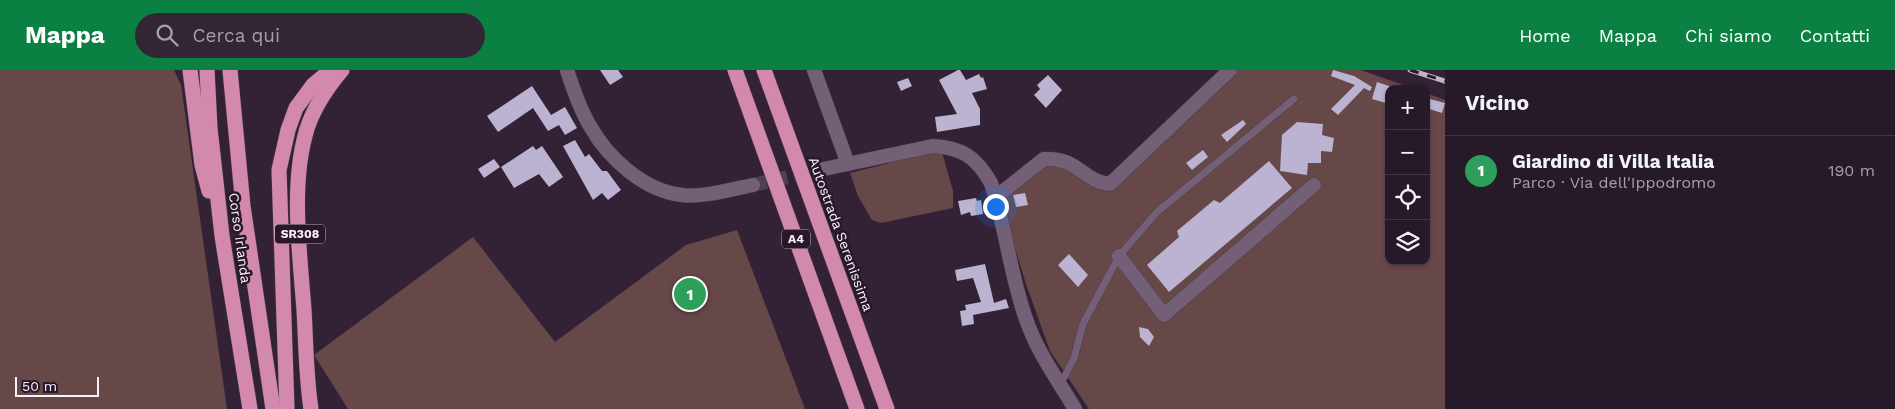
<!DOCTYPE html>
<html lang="it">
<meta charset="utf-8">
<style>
:root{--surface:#261928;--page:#322634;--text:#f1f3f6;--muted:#a4a0a8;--line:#423845;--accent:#0b8043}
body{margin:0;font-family:"Work Sans",sans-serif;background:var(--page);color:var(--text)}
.controls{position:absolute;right:15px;top:15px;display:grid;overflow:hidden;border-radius:10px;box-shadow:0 1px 4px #0004}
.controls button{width:45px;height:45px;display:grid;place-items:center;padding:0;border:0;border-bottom:1px solid var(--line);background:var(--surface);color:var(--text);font:25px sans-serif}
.scale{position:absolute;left:15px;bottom:12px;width:84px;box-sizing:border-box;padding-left:5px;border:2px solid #fcf0fd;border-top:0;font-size:14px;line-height:18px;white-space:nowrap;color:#fcf0fd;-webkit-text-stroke:4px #28182a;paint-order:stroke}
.you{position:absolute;left:995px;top:136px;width:18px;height:18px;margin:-12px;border:4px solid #fff;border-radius:50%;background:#1a73e8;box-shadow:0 0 0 8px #1a73e833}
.badge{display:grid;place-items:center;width:32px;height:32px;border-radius:50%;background:var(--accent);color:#fff;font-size:16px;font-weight:700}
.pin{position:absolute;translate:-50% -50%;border:2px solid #fff;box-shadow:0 1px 5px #0006}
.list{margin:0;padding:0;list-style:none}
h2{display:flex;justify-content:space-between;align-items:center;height:65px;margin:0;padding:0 20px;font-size:21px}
h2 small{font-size:16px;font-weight:400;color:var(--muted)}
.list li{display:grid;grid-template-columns:32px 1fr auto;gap:15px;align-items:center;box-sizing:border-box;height:70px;padding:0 20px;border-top:1px solid var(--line)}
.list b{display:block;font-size:19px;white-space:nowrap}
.list p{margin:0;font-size:16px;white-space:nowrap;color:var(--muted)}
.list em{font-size:16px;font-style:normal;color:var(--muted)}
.icon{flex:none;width:28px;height:28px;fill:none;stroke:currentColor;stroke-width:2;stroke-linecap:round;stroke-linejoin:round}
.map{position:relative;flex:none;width:1445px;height:339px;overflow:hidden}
header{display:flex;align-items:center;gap:30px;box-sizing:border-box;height:70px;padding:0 25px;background:var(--accent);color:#fff}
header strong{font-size:24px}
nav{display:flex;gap:28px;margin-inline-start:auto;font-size:18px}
.search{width:350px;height:45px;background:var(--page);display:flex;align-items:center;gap:12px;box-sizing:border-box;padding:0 18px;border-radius:28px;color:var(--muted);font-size:19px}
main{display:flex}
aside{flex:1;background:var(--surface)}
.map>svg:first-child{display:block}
.green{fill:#674849}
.building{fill:#bbb3d1}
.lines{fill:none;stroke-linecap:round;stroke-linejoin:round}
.street-tunnel{stroke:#514053;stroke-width:14;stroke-dasharray:14 7;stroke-linecap:butt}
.lane-casing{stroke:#4c3d4e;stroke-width:8}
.street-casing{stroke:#4c3d4e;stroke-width:15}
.highway-casing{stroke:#4c3d4e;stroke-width:16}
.lane{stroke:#746076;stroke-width:7}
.street{stroke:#746076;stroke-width:14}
.highway{stroke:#d289ac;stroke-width:15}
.rail-casing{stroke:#c2b4c3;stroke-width:5}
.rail{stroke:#28182a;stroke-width:3;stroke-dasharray:9;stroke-linecap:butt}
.labels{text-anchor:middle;stroke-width:5;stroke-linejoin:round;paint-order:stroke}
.shield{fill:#28182a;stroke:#bcafbe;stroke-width:1}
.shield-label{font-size:12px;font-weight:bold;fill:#fcf0fd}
.street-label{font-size:14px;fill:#fcf0fd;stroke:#28182a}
</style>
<header>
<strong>Mappa</strong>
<div class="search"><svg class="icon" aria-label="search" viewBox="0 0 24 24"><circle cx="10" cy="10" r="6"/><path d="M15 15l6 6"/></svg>Cerca qui</div>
<nav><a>Home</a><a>Mappa</a><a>Chi siamo</a><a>Contatti</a></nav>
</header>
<main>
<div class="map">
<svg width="1445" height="339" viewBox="0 0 1445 339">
<rect width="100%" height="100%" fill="#332135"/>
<g class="green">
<path d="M0,0h174l7,15 46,324h-227z"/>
<path d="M1238,0h123l53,19h-25v172h37v-168l19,7v309h-356l-39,-58 -24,-67 -22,-72 -1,-15 42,-31 19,-1 34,21 119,-95z"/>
<path d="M942,82l11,39v17l-72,15 -9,-3 -14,-24 -8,-23 36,-9 20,-8z"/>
<path d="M737,160l68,179h-457l-34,-54 159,-118 82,105 131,-97z"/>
</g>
<g class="building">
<path d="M600,0h18l5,7 -13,8z"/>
<path d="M958,0h2l6,10 13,-6 2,4 2,-1 4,12 -15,4 8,16v16l-43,7 -2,-15 22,-3 -18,-34z"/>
<path d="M1333,0l21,6 18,11 -2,4 -6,-3 -26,27 -7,-6 24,-24 -24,-9z"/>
<path d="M1048,5l14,15 -16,18 -12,-13 6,-6 -3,-4z"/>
<path d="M908,8l4,8 -11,5 -4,-9z"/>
<path d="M1377,12l12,4v18l-17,-5z"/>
<path d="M532,16l19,29 14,-8 12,21 -12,7 -6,-10 -11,6 -15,-23 -35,24 -11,-16z"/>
<path d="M1426,28l19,5 -3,10 -16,-5z"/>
<path d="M1243,50l3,4 -19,18 -6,-7z"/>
<path d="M1297,52l26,2 -1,11 12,3 -2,14 -11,-1v12h-13l-1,12 -27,-4 2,-36z"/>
<path d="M575,70l10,17 4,-3 13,17h5l14,19 -13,10 -6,-7 -9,7 -30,-54z"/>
<path d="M533,76l3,4 6,-4 21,31 -14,10 -10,-13 -25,14 -13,-21z"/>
<path d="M1203,80l5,7 -16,13 -6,-7z"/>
<path d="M494,89l6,8 -16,11 -6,-9z"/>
<path d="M1269,91l23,27 -123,104 -22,-27 32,-28 -2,-6 37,-31 6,3z"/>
<path d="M1025,123l3,12 -12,2 -3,-12z"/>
<path d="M976,128l1,3 4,-1 2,14 -12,2 -1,-4 -9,3 -3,-14z"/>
<path d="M1069,184l19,21 -10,12 -20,-22z"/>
<path d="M985,194l9,39 12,-4 3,9 -36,7 1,9 -12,2 -2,-15 6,-1 -1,-5 16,-3 -8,-24 -16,3 -2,-11z"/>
<path d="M1139,257l9,2 6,8 -5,9 -9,-9z"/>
</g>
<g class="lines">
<path class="street-tunnel" d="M753,115l66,-15"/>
<defs>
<path id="lane" d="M1059,313l6,-7 9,-18 9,-34 36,-68 38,-44 137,-113"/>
<g id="street">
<path d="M567,0c6,19 13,39 23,56 18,32 54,65 92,69 19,3 51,-6 71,-10"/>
<path d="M814,0l34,94"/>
<path d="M819,100l114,-24c30,2 43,11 58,37 15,44 19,92 35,136 11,33 32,61 49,90"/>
<path d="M996,127l48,-38c34,-2 38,22 66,25l120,-114"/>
<path d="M1119,186l45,59 150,-130"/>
</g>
<g id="highway">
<path d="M190,0l12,95 7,26"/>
<path d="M207,0l3,58 12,108 28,173"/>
<path d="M230,0l13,136 30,203"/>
<path d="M735,0l122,339"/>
<path d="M764,0l123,339"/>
<path d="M287,339l-8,-239 9,-40 8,-22 17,-23 18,-15"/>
<path d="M311,339c-5,-32 -5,-66 -7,-99 -4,-54 -13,-122 1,-174 6,-25 21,-47 37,-66"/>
</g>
</defs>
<use href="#lane" class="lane-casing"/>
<use href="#street" class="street-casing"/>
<use href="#highway" class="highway-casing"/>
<use href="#lane" class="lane"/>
<use href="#street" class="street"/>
<use href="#highway" class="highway"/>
<defs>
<path id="rail" d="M1410,0l35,11"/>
</defs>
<use href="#rail" class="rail-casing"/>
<use href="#rail" class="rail"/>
</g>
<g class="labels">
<g class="shield">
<rect x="275" y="154.5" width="50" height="19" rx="4"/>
<rect x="782" y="159.5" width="28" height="19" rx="4"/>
</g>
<g class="shield-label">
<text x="300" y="168">SR308</text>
<text x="796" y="173">A4</text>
</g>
<g class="street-label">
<text transform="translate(841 164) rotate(70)" y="5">Autostrada Serenissima</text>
<text transform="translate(240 168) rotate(82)" y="5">Corso Irlanda</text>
</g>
</g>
</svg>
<div class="controls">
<button>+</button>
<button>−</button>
<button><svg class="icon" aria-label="locate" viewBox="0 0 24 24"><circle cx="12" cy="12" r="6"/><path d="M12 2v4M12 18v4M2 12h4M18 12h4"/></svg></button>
<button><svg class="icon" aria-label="layers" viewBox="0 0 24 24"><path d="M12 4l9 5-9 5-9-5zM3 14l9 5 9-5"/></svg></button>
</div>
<div class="scale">50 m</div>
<div class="you"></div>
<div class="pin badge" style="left:690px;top:224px;background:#2e9e5b">1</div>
</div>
<aside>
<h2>Vicino<small></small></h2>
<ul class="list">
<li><span class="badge" style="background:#2e9e5b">1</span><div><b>Giardino di Villa Italia</b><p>Parco · Via dell'Ippodromo</p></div><em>190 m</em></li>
</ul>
</aside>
</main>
